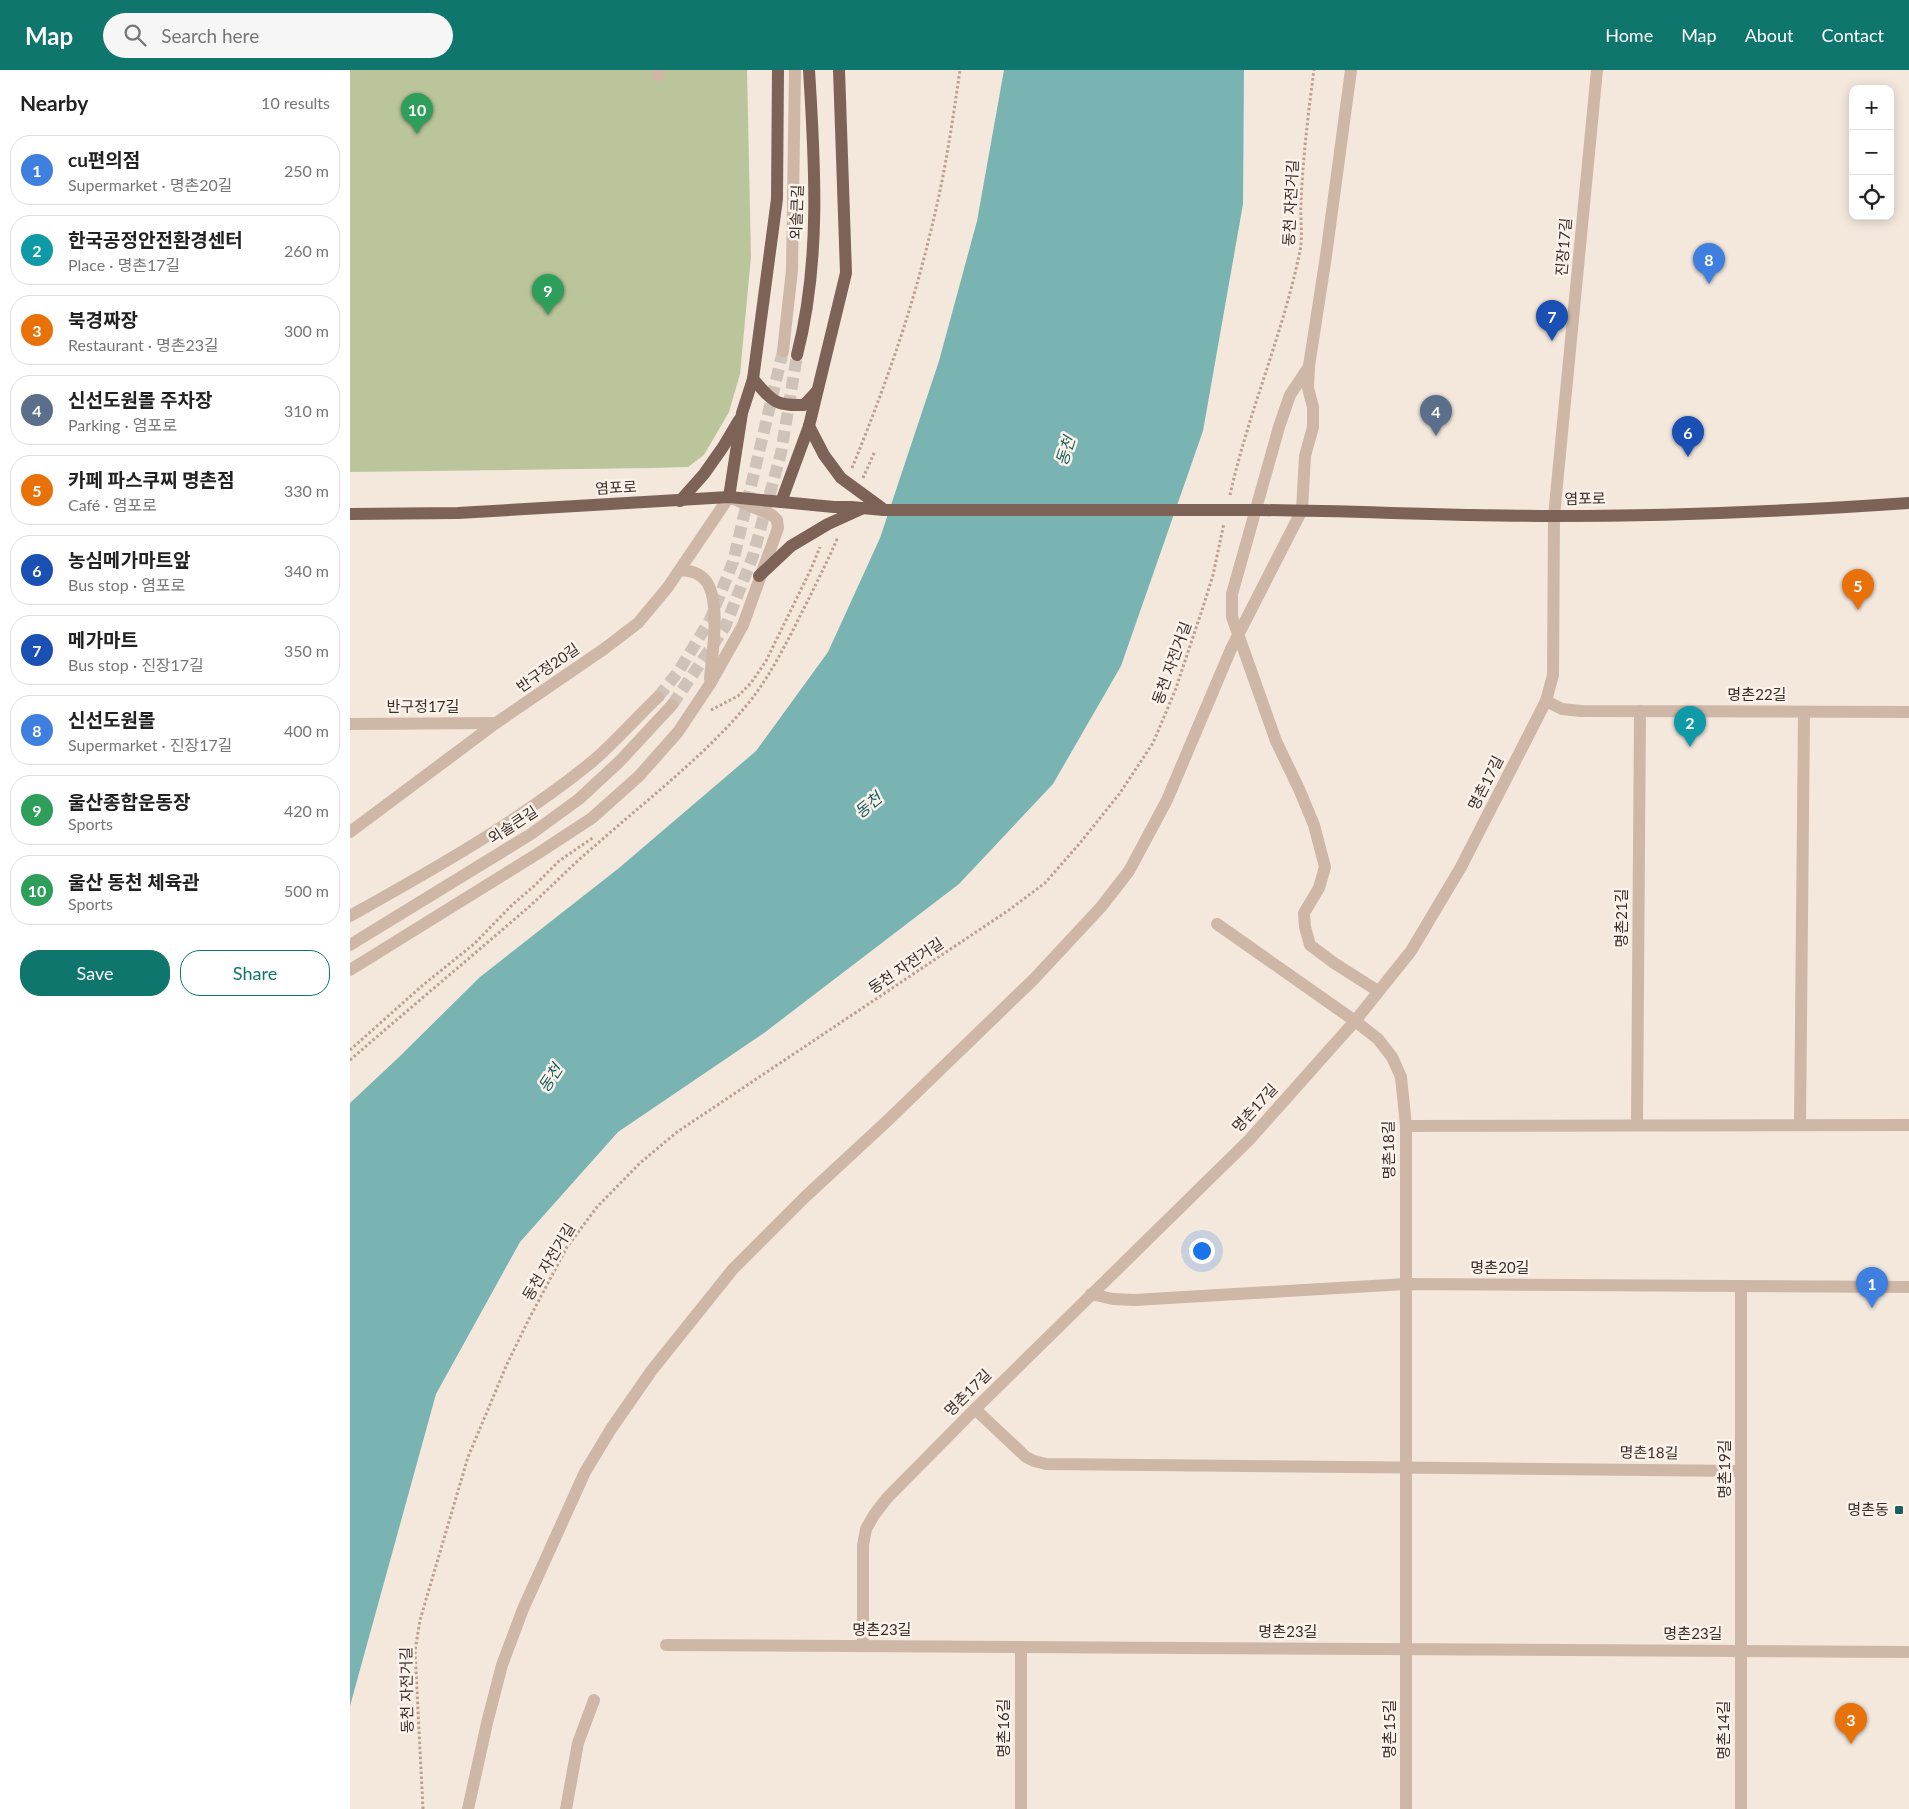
<!DOCTYPE html>
<meta charset="utf-8">
<style>
:root{--surface:#fff;--page:#f6f6f6;--text:#222;--muted:#767676;--line:#e0e0e0;--accent:#0f766e}
body{margin:0;font-family:Lato,"Noto Sans KR",sans-serif;background:var(--page);color:var(--text)}
.controls{position:absolute;right:15px;top:15px;display:grid;overflow:hidden;border-radius:10px;box-shadow:0 2px 12px #0003}
.controls button{width:45px;height:45px;display:grid;place-items:center;padding:0;border:0;border-bottom:1px solid var(--line);background:var(--surface);color:var(--text);font:25px sans-serif}
.you{position:absolute;left:851px;top:1180px;width:18px;height:18px;margin:-12px;border:4px solid #fff;border-radius:50%;background:#1a73e8;box-shadow:0 0 0 8px #1a73e833}
.badge{display:grid;place-items:center;width:32px;height:32px;border-radius:50%;background:var(--accent);color:#fff;font-size:16px;font-weight:700}
.pin{position:absolute;translate:-50% -41px;filter:drop-shadow(0 1px 2px #0008)}
.pin::after{content:'';position:absolute;top:26px;width:18px;height:15px;background:inherit;clip-path:polygon(0 0,100% 0,50% 100%)}
.list{margin:0;padding:0;list-style:none}
h2{display:flex;justify-content:space-between;align-items:center;height:65px;margin:0;padding:0 20px;font-size:21px}
h2 small{font-size:16px;font-weight:400;color:var(--muted)}
.list li{display:grid;grid-template-columns:32px 1fr auto;gap:15px;align-items:center;box-sizing:border-box;height:70px;margin:0 10px 10px;padding:0 10px;border:1px solid var(--line);border-radius:20px}
.list b{display:block;font-size:19px;white-space:nowrap}
.list p{margin:0;font-size:16px;white-space:nowrap;color:var(--muted)}
.list em{font-size:16px;font-style:normal;color:var(--muted)}
.actions{display:flex;gap:10px;padding:15px 20px}
.actions a{flex:1;padding:11px 0;border:1px solid var(--accent);border-radius:20px;text-align:center;font-size:18px;color:var(--accent)}
.actions .main{background:var(--accent);color:#fff}
.icon{flex:none;width:28px;height:28px;fill:none;stroke:currentColor;stroke-width:2;stroke-linecap:round;stroke-linejoin:round}
.map{position:relative;flex:none;width:1559px;height:1739px;overflow:hidden}
header{display:flex;align-items:center;gap:30px;box-sizing:border-box;height:70px;padding:0 25px;background:var(--accent);color:#fff}
header strong{font-size:24px}
nav{display:flex;gap:28px;margin-inline-start:auto;font-size:18px}
.search{width:350px;height:45px;background:var(--page);display:flex;align-items:center;gap:12px;box-sizing:border-box;padding:0 18px;border-radius:28px;color:var(--muted);font-size:19px}
main{display:flex}
aside{flex:1;background:var(--surface)}
.map>svg:first-child{display:block}
.green{fill:#bac59b}
.water{fill:#79b4b3}
.lines{fill:none;stroke-linecap:round;stroke-linejoin:round}
.minor-tunnel{stroke:#cfc3b9;stroke-width:12;stroke-dasharray:12 6;stroke-linecap:butt}
.major-tunnel{stroke:#cfc3b9;stroke-width:12;stroke-dasharray:12 6;stroke-linecap:butt}
.path{stroke:#baa091;stroke-width:3;stroke-dasharray:2.5 2.5;stroke-linecap:butt}
.minor{stroke:#ceb7a7;stroke-width:12}
.major{stroke:#7d6258;stroke-width:12}
.major-bridge{stroke:#7d6258;stroke-width:12}
.poi-dot{fill:#1a5f5f;stroke:#fbf2ea;stroke-width:2}
.labels{text-anchor:middle;stroke-width:5;stroke-linejoin:round;paint-order:stroke}
.street-label{font-size:15px;fill:#3a2d28;stroke:#fbf2ea}
.poi-label{font-size:15px;fill:#3a2d28;stroke:#fbf2ea;text-anchor:end}
.water-label{font-size:16px;font-style:italic;fill:#1a5f5f;stroke:#fbf2ea}
</style>
<header>
<strong>Map</strong>
<div class="search"><svg class="icon" aria-label="search" viewBox="0 0 24 24"><circle cx="10" cy="10" r="6"/><path d="M15 15l6 6"/></svg>Search here</div>
<nav><a>Home</a><a>Map</a><a>About</a><a>Contact</a></nav>
</header>
<main>
<aside>
<h2>Nearby<small>10 results</small></h2>
<ul class="list">
<li><span class="badge" style="background:#3f7fe0">1</span><div><b>cu편의점</b><p>Supermarket · 명촌20길</p></div><em>250 m</em></li>
<li><span class="badge" style="background:#0f9aa8">2</span><div><b>한국공정안전환경센터</b><p>Place · 명촌17길</p></div><em>260 m</em></li>
<li><span class="badge" style="background:#e8710a">3</span><div><b>북경짜장</b><p>Restaurant · 명촌23길</p></div><em>300 m</em></li>
<li><span class="badge" style="background:#5c6f8a">4</span><div><b>신선도원몰 주차장</b><p>Parking · 염포로</p></div><em>310 m</em></li>
<li><span class="badge" style="background:#e8710a">5</span><div><b>카페 파스쿠찌 명촌점</b><p>Café · 염포로</p></div><em>330 m</em></li>
<li><span class="badge" style="background:#1a4fb4">6</span><div><b>농심메가마트앞</b><p>Bus stop · 염포로</p></div><em>340 m</em></li>
<li><span class="badge" style="background:#1a4fb4">7</span><div><b>메가마트</b><p>Bus stop · 진장17길</p></div><em>350 m</em></li>
<li><span class="badge" style="background:#3f7fe0">8</span><div><b>신선도원몰</b><p>Supermarket · 진장17길</p></div><em>400 m</em></li>
<li><span class="badge" style="background:#2e9e5b">9</span><div><b>울산종합운동장</b><p>Sports</p></div><em>420 m</em></li>
<li><span class="badge" style="background:#2e9e5b">10</span><div><b>울산 동천 체육관</b><p>Sports</p></div><em>500 m</em></li>
</ul>
<div class="actions"><a class="main">Save</a><a>Share</a></div>
</aside>
<div class="map">
<svg width="1559" height="1739" viewBox="0 0 1559 1739">
<rect width="100%" height="100%" fill="#f4e8dd"/>
<path class="green" d="M0,0h397l4,187 -11,117 -11,38 -25,43 -16,12 -36,1 -302,4z"/>
<path class="water" d="M654,0h240l-1,134 -40,227 -82,235 -68,118 -94,100 -195,149 -146,99 -98,110 -84,152 -86,312v-603l48,-45 82,-81 139,-109 137,-117 72,-99 52,-114 59,-177 38,-140z"/>
<g class="lines">
<path class="minor-tunnel" d="M308,627l20,-25 32,-52 23,-58 50,-211"/>
<path class="major-tunnel" d="M322,635l53,-78 28,-71 28,-103 16,-98"/>
<g class="path">
<path d="M502,398c31,-76 59,-154 78,-234 14,-54 22,-109 30,-164"/>
<path d="M513,408l12,-27"/>
<path d="M880,425c18,-82 53,-161 70,-244 3,-15 0,-33 1,-49 2,-44 7,-88 13,-132"/>
<path d="M361,640l27,-14 13,-13 15,-22 45,-92 9,-22"/>
<path d="M0,980l73,-65 51,-41 38,-39 22,-19 25,-25 35,-24"/>
<path d="M0,990c60,-52 121,-103 181,-155 22,-20 43,-42 66,-61 51,-45 106,-87 150,-139 18,-22 32,-48 45,-73 16,-32 32,-63 46,-95"/>
<path d="M73,1739l-8,-158 5,-31 48,-163 39,-93 22,-45 38,-72 30,-40 43,-44 37,-31 332,-222 36,-27 35,-40 40,-50 33,-50 22,-52 28,-84 10,-32 11,-52"/>
</g>
<g class="minor">
<path d="M308,6l1,-6"/>
<path d="M433,281l9,-81 3,-200"/>
<path d="M958,298l-18,27 -11,32 -47,167v23l44,124 23,48 15,36 11,42 -6,21 -15,25 1,14 5,18 24,18 44,28"/>
<path d="M330,500c8,1 15,1 22,7 21,16 10,77 8,102"/>
<path d="M1196,631l16,8 19,2 328,1"/>
<path d="M0,654l146,-1"/>
<path d="M0,762l146,-109 108,-74 34,-26 30,-36 61,-90 43,18 5,5 1,8 -35,97 -33,59 -32,48 -39,44 -47,42 -55,36 -187,116"/>
<path d="M0,846c84,-47 168,-94 243,-155 23,-20 43,-43 65,-64"/>
<path d="M867,854l138,97 23,18 14,18 9,20 5,49v683"/>
<path d="M0,875l181,-111 48,-35 41,-38 52,-56"/>
<path d="M1287,1055l3,-414"/>
<path d="M1450,1055l4,-413"/>
<path d="M1056,1056l503,-1"/>
<path d="M741,1224l22,5 21,1 272,-16 503,3"/>
<path d="M625,1339l51,48 8,4 12,3 695,7"/>
<path d="M316,1575l1243,7"/>
<path d="M513,1576v-101l3,-16 8,-14 13,-17 88,-89 274,-269 106,-119 56,-70 50,-84 85,-166 7,-26 1,-159 43,-446"/>
<path d="M671,1577v162"/>
<path d="M118,1739l19,-86 15,-58 21,-56 62,-137 26,-43 41,-59 81,-101 72,-72 80,-74 149,-144 67,-72 28,-36 38,-71 64,-151 71,-139 3,-54 8,-29v-20l-5,-19 1,-22 17,-110 25,-186"/>
<path d="M216,1739l12,-66 16,-43"/>
<path d="M1391,1739v-523"/>
</g>
<g class="major">
<path d="M489,0l7,203 -37,153 15,29 17,23 41,30"/>
<path d="M447,285c24,-93 18,-191 12,-285"/>
<path d="M403,309c19,22 22,27 51,26l13,-14"/>
<path d="M379,427l13,-84 11,-34 24,-180 1,-129"/>
<path d="M330,431l24,-27 19,-27 16,-27"/>
<path d="M431,432l28,-76"/>
<path d="M910,440c98,1 197,6 295,6 118,0 236,-5 354,-13"/>
<path d="M0,444l108,-1 271,-16 105,10h17l33,3"/>
<path d="M409,506l32,-30 37,-22 33,-15"/>
</g>
<path class="major-bridge" d="M534,440h376"/>
</g>
<rect class="poi-dot" x="1544" y="1435" width="10" height="10" rx="2.5"/>
<g class="labels">
<g class="street-label">
<text transform="translate(941 133) rotate(-87)" y="5">동천 자전거길</text>
<text transform="translate(447 142) rotate(-88)" y="5">외솔큰길</text>
<text transform="translate(1214 177) rotate(-85)" y="5">진장17길</text>
<text transform="translate(266 418) rotate(-3)" y="5">염포로</text>
<text transform="translate(1235 429) rotate(-1)" y="5">염포로</text>
<text transform="translate(822 593) rotate(-70)" y="5">동천 자전거길</text>
<text transform="translate(198 598) rotate(-35)" y="5">반구정20길</text>
<text x="1407" y="630">명촌22길</text>
<text x="73" y="642">반구정17길</text>
<text transform="translate(1136 713) rotate(-63)" y="5">명촌17길</text>
<text transform="translate(163 755) rotate(-33)" y="5">외솔큰길</text>
<text transform="translate(1272 848) rotate(-90)" y="5">명촌21길</text>
<text transform="translate(556 896) rotate(-34)" y="5">동천 자전거길</text>
<text transform="translate(905 1038) rotate(-48)" y="5">명촌17길</text>
<text transform="translate(1039 1080) rotate(-91)" y="5">명촌18길</text>
<text transform="translate(199 1192) rotate(-59)" y="5">동천 자전거길</text>
<text x="1150" y="1203">명촌20길</text>
<text transform="translate(618 1323) rotate(-45)" y="5">명촌17길</text>
<text transform="translate(1299 1383) rotate(1)" y="5">명촌18길</text>
<text transform="translate(1375 1399) rotate(-90)" y="5">명촌19길</text>
<text x="532" y="1565">명촌23길</text>
<text x="938" y="1567">명촌23길</text>
<text x="1343" y="1569">명촌23길</text>
<text transform="translate(57 1620) rotate(-91)" y="5">동천 자전거길</text>
<text transform="translate(654 1658) rotate(-90)" y="5">명촌16길</text>
<text transform="translate(1040 1659) rotate(-90)" y="5">명촌15길</text>
<text transform="translate(1374 1660) rotate(-90)" y="5">명촌14길</text>
</g>
<g class="poi-label">
<text x="1539" y="1445">명촌동</text>
</g>
<g class="water-label">
<text transform="translate(715 381) rotate(-72)" y="6">동천</text>
<text transform="translate(518 735) rotate(-40)" y="6">동천</text>
<text transform="translate(200 1008) rotate(-57)" y="6">동천</text>
</g>
</g>
</svg>
<div class="controls">
<button>+</button>
<button>−</button>
<button><svg class="icon" aria-label="locate" viewBox="0 0 24 24"><circle cx="12" cy="12" r="6"/><path d="M12 2v4M12 18v4M2 12h4M18 12h4"/></svg></button>
</div>
<div class="you"></div>
<div class="pin badge" style="left:1522px;top:1238px;background:#3f7fe0">1</div>
<div class="pin badge" style="left:1340px;top:677px;background:#0f9aa8">2</div>
<div class="pin badge" style="left:1501px;top:1674px;background:#e8710a">3</div>
<div class="pin badge" style="left:1086px;top:366px;background:#5c6f8a">4</div>
<div class="pin badge" style="left:1508px;top:540px;background:#e8710a">5</div>
<div class="pin badge" style="left:1338px;top:387px;background:#1a4fb4">6</div>
<div class="pin badge" style="left:1202px;top:271px;background:#1a4fb4">7</div>
<div class="pin badge" style="left:1359px;top:214px;background:#3f7fe0">8</div>
<div class="pin badge" style="left:198px;top:245px;background:#2e9e5b">9</div>
<div class="pin badge" style="left:67px;top:64px;background:#2e9e5b">10</div>
</div>
</main>
